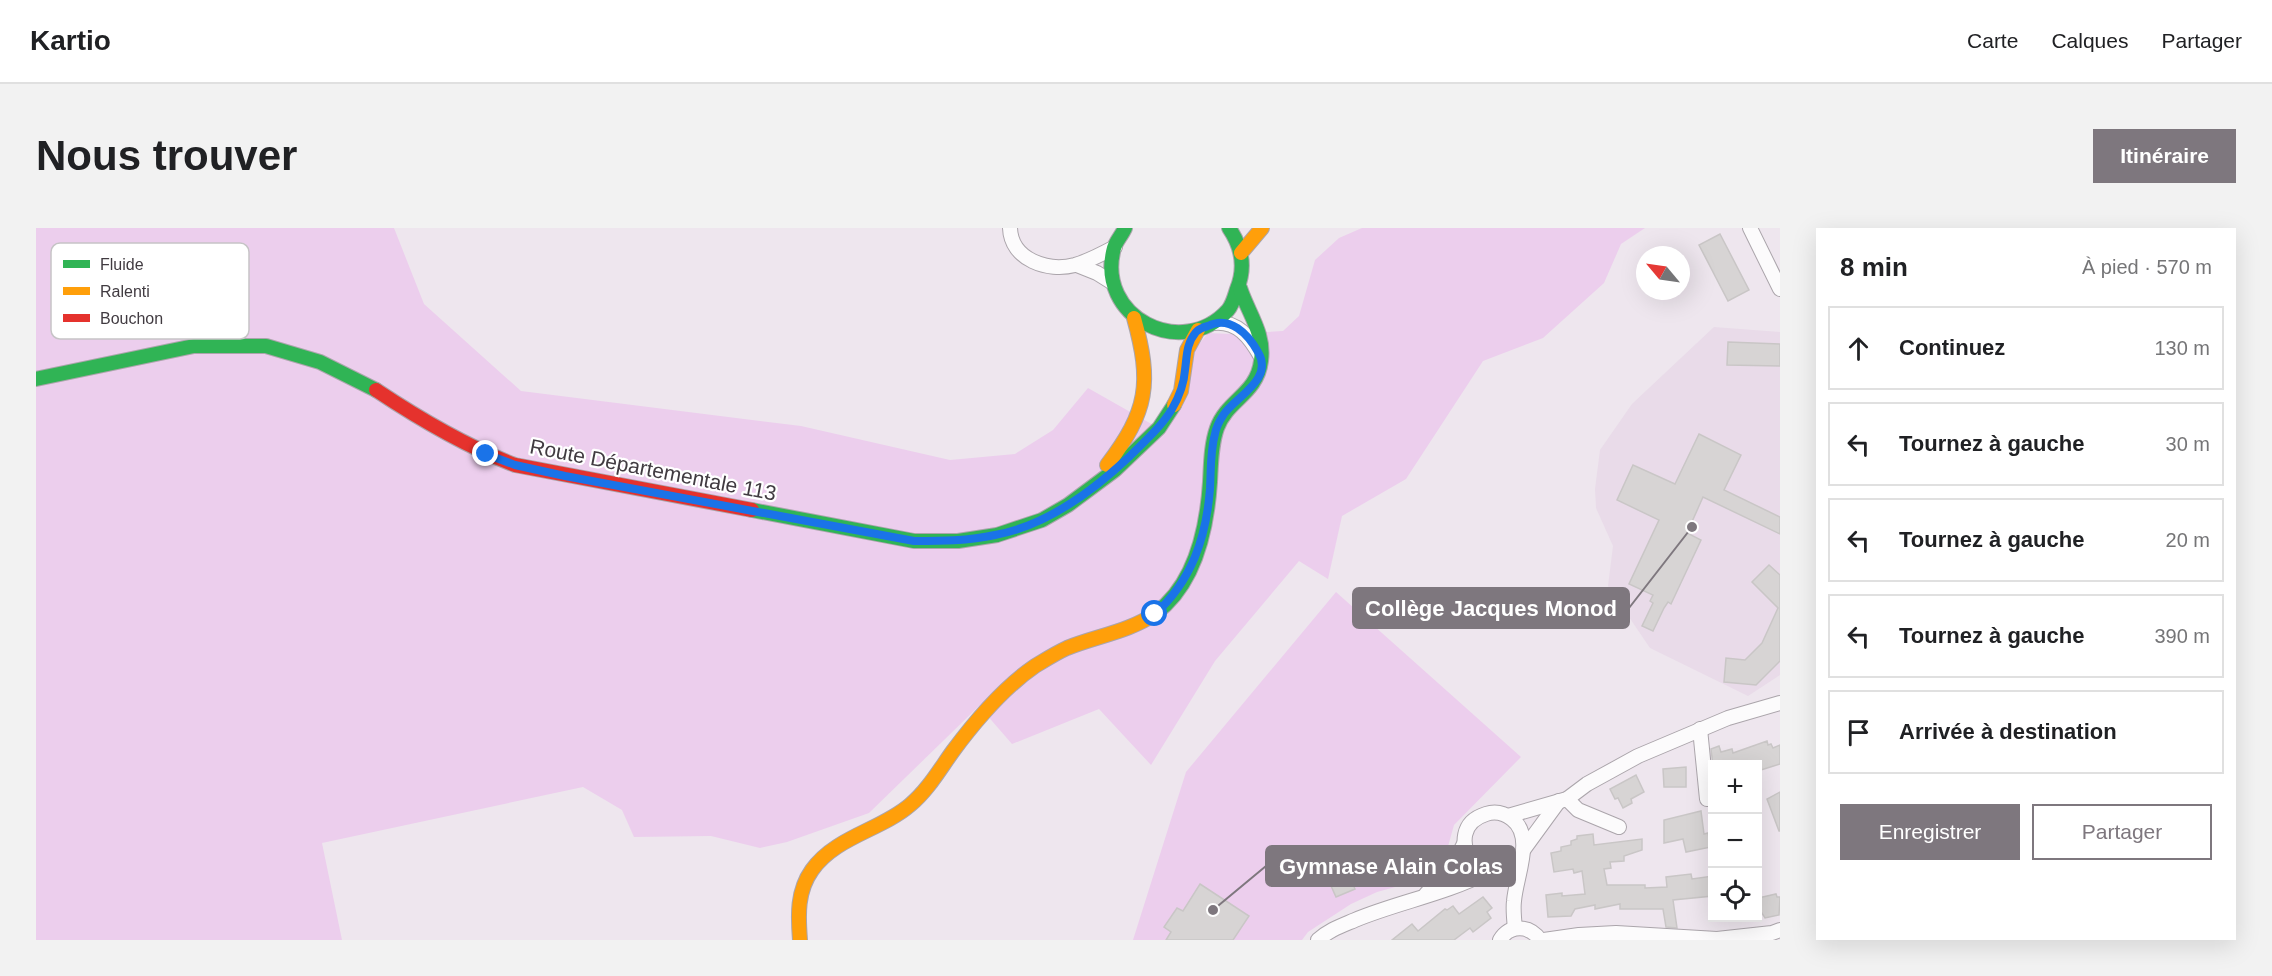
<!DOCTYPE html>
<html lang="fr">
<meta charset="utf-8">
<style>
:root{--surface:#fff;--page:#f2f2f2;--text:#202124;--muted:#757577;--line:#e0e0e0;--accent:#7e777e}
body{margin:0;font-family:Helvetica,sans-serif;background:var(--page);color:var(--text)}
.controls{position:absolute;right:18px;bottom:18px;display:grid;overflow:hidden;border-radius:0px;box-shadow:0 6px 24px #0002}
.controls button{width:54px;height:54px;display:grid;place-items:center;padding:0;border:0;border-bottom:2px solid var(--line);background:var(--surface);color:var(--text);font:30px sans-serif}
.compass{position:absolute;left:1600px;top:18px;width:54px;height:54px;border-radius:50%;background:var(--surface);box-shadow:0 6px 24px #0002;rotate:299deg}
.stop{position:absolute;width:18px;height:18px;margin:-14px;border:4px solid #1a73e8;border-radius:50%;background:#fff}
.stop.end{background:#1a73e8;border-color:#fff;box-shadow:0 2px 6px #0008}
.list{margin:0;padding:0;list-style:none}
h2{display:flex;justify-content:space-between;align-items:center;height:78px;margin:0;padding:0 24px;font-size:26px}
h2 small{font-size:20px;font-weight:400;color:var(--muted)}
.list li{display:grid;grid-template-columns:39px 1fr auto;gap:18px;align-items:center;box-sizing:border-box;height:84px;margin:0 12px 12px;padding:0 12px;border:2px solid var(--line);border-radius:0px}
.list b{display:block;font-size:22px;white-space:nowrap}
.list em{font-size:20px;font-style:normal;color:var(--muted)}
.actions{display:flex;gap:12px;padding:18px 24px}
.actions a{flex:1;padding:14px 0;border:2px solid var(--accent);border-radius:0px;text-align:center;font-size:21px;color:var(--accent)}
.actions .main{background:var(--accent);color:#fff}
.icon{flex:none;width:33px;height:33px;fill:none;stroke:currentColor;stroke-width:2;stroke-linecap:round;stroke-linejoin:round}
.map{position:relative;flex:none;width:1744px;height:712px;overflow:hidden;border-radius:0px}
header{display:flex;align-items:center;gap:36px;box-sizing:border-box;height:84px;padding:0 30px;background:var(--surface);border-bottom:2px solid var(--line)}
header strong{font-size:28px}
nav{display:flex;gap:33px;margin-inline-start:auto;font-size:21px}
.intro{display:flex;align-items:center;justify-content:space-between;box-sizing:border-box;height:144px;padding:0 36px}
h1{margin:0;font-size:42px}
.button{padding:15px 27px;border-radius:0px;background:var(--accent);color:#fff;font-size:21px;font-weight:700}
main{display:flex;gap:36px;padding:0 36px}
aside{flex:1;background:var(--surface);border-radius:0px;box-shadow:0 6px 24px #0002}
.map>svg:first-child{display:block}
.built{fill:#e9dbe9}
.green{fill:#ecceed}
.building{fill:#d7d4d4;stroke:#c9c6c6;stroke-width:1.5}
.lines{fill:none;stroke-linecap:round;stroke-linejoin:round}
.street-casing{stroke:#aba5ab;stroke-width:16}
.fast-casing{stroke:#aba5ab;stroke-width:16}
.slow-casing{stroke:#aba5ab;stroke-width:16}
.jam-casing{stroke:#aba5ab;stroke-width:16}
.street{stroke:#fcfbfc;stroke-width:14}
.fast{stroke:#30b455;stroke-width:14}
.slow{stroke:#ff9f0a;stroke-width:14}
.jam{stroke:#e5322d;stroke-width:14}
.route{stroke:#1a73e8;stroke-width:8}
.labels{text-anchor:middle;stroke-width:4.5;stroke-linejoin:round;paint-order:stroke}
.street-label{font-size:21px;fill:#413b41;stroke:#fff}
.key{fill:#fff;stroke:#c6c4c6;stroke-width:1.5}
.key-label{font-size:16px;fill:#413b41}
.leader{fill:none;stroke:#7e777e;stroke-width:2}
.callout-dot{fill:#7e777e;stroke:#fff;stroke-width:2}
.callout{fill:#7e777e;stroke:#7e777e;stroke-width:2}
.callout-label{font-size:22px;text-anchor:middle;font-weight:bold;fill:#fff}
</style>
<header>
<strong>Kartio</strong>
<nav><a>Carte</a><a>Calques</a><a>Partager</a></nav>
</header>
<div class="intro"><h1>Nous trouver</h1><a class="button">Itinéraire</a></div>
<main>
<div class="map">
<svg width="1744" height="712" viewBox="0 0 1744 712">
<rect width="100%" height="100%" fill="#eee6ee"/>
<path class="built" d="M1678,99l66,5v343l-32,21 -98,-48 -42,-62 5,-40 -17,-38 -1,-19 5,-39 32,-46z"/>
<g class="green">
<path d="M0,0h358l30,76 97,87 280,35 149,34 65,-6 38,-24 35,-42 74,42 30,-77 16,-20 23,1 52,-3 16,-15 16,-56 24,-22 23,-10h283l-24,16 -17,39 -61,55 -60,23 -77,118 -64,37 -14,63 -29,-18 -84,100 -64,104 -52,-56 -87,35 -33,-38 -110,107 -82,29 -27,6 -49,-12 -77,1 -12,-27 -39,-23 -261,56 20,97h-306z"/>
<path d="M1300,364l185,165 -67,68 -7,25 -13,16 -28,18 -29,8 -26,12 -43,28 -6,8h-169l53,-168z"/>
</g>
<g class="building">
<path d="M1684,6l29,56 -21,11 -29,-56z"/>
<path d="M1692,114l52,2v22l-53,-1z"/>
<path d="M1663,206l42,21 -17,35 56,27v17l-77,-37 -16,36 14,7 -30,64 -3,-2 -4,6 -11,23 -11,-5 11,-23 -3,-2 3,-6 -24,-11 30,-64 -42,-20 16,-35 42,19z"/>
<path d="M1733,337l11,10v86l-24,24 -32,-3 2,-24 19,2 17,-17 16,-35 -26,-26z"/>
<path d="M1731,513l1,4 3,-1 2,4 7,-3v19l-19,6h-3v-5h-45l-2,-16 8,-3 2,6 11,-3 1,4z"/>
<path d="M1650,539v20h-22l-1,-18z"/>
<path d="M1600,547l8,17 -13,7 1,4 -9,5 -5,-10 -3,1 -5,-10z"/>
<path d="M1744,564v39h-1l-12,-32z"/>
<path d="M1665,583l3,23 4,-1 3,14 -25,5 -3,-13 -19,4v-23z"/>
<path d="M1557,606l1,11 48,-6v11l-18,6v5l-14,1 1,6 -7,1 3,16h38v3l22,-1 -1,-10 25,-3 1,5 21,-3v20l-40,4 4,28 -11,-1 -3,-18h-43v-5l-25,5v-4l-20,4 -4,7 -23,1 -2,-22 16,-2v3l23,-2 -3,-23 -8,2 -1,-4 -19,3 -3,-19 10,-2v-4l10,-2v-4l6,-2v-3z"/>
<path d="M1311,642l8,19 -19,8 -8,-18z"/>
<path d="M1164,656l49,32 -16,24h-67l5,-8 -7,-5 13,-19 6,3z"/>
<path d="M1740,666l1,3h3l-1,18 -14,3 -7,-11v-9z"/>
<path d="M1447,669l9,11 -5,4 4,6 -18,14 -3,-4 -16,12h-62l20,-16 6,7 27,-22 2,1 6,-4 6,8z"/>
</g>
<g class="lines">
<defs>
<g id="street">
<path d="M974,0c1,32 38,44 65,37 14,-4 27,-11 40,-18"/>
<path d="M1714,0l30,61"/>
<path d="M1041,37l20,8 16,10"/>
<path d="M1177,95c24,-3 37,14 48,34"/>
<path d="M1664,501l7,70"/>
<path d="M1531,571l11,11 41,17"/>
<path d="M1472,588l59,-17 20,-15 51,-28 90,-38 52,-15"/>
<path d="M1488,621l35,-48"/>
<path d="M1390,666l27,-29 11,-21"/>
<path d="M1479,700c-1,-9 -2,-19 -1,-27 2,-25 21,-65 -2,-82 -8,-6 -17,-8 -26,-5 -51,16 1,94 36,41"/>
<path d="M1282,712c11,-10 23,-14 37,-20 43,-18 91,-26 132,-48"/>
<path d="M1464,712c10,-16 30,-15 40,0"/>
<path d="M1508,712l35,-5 37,-2 101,6 55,-6 8,-3"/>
</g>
<g id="fast">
<path d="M1089,0c-3,7 -9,13 -11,20 -19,69 68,113 114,62 5,-6 7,-15 9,-21 9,-22 5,-42 -8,-61"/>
<path d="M0,151l158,-33h72l54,16 56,28"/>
<path d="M716,282l162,31h44l39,-6 45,-15 26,-15 47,-35 44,-42 15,-23"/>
<path d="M1120,385c39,-29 51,-85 54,-131 1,-18 1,-37 7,-54 10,-28 40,-34 44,-67 4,-28 -13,-48 -21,-73"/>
</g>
<g id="slow">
<path d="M1205,25l21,-25"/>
<path d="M1138,177l7,-14 6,-41 11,-20"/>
<path d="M1071,237c41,-54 45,-82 27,-147"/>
<path d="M764,712c-2,-25 -3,-49 12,-70 23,-33 69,-40 98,-65 18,-15 30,-36 43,-54 23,-31 50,-63 82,-85 10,-6 21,-13 32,-18 29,-12 62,-16 89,-35"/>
</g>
<path id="jam" d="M340,162c45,30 89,56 139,75l237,45"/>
</defs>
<use href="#street" class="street-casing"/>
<use href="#fast" class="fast-casing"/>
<use href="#slow" class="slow-casing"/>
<use href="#jam" class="jam-casing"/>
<use href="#street" class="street"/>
<use href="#fast" class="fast"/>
<use href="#slow" class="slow"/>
<use href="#jam" class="jam"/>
</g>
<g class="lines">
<path class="route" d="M450,226l29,11 50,11 349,65c27,0 54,0 81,-6 51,-9 98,-44 135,-79 15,-15 31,-29 42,-47 7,-12 12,-25 13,-39 2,-14 1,-26 11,-38 3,-3 8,-5 12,-6 22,-11 40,8 50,26 16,27 -21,44 -34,62 -4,6 -8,13 -9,20 -5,18 -4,37 -5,55 -4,49 -18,91 -55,125"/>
</g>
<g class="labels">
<g class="street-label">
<text transform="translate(617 242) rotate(11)" y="7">Route Départementale 113</text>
</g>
</g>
<rect x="15" y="15" width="198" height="96" rx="9" class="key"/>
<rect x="27" y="32" width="27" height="8" fill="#30b455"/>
<rect x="27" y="59" width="27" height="8" fill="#ff9f0a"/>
<rect x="27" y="86" width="27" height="8" fill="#e5322d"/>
<g class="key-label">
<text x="64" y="42">Fluide</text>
<text x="64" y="69">Ralenti</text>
<text x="64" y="96">Bouchon</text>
</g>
<path class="leader" d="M1656 299L1593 380M1177 682L1230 638"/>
<g class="callout-dot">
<circle cx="1656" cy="299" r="6"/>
<circle cx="1177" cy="682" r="6"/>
</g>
<g class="callout">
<rect x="1317" y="360" width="276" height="40" rx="6"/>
<rect x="1230" y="618" width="249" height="40" rx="6"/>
</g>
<g class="callout-label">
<text x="1455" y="388">Collège Jacques Monod</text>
<text x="1355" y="646">Gymnase Alain Colas</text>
</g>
</svg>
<div class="controls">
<button>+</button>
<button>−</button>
<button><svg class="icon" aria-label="locate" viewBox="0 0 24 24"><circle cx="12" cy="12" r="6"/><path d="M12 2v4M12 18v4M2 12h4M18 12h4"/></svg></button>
</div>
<svg class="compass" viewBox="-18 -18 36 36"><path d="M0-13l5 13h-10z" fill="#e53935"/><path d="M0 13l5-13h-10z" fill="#757577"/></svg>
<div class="stop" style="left:1119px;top:386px"></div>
<div class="stop end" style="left:450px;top:226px"></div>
</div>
<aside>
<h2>8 min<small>À pied · 570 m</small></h2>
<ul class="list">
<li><svg class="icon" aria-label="ahead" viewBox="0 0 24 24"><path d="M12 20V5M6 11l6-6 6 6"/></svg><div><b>Continuez</b></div><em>130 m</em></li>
<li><svg class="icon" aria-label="left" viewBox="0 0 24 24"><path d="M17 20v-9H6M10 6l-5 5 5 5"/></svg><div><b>Tournez à gauche</b></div><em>30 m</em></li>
<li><svg class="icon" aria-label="left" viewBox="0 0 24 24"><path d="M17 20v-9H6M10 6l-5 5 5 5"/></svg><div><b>Tournez à gauche</b></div><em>20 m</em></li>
<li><svg class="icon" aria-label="left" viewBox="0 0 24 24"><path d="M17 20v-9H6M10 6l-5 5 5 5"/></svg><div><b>Tournez à gauche</b></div><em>390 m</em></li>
<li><svg class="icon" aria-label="arrive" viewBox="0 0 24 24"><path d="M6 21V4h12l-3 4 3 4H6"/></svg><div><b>Arrivée à destination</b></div></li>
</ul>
<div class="actions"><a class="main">Enregistrer</a><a>Partager</a></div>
</aside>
</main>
